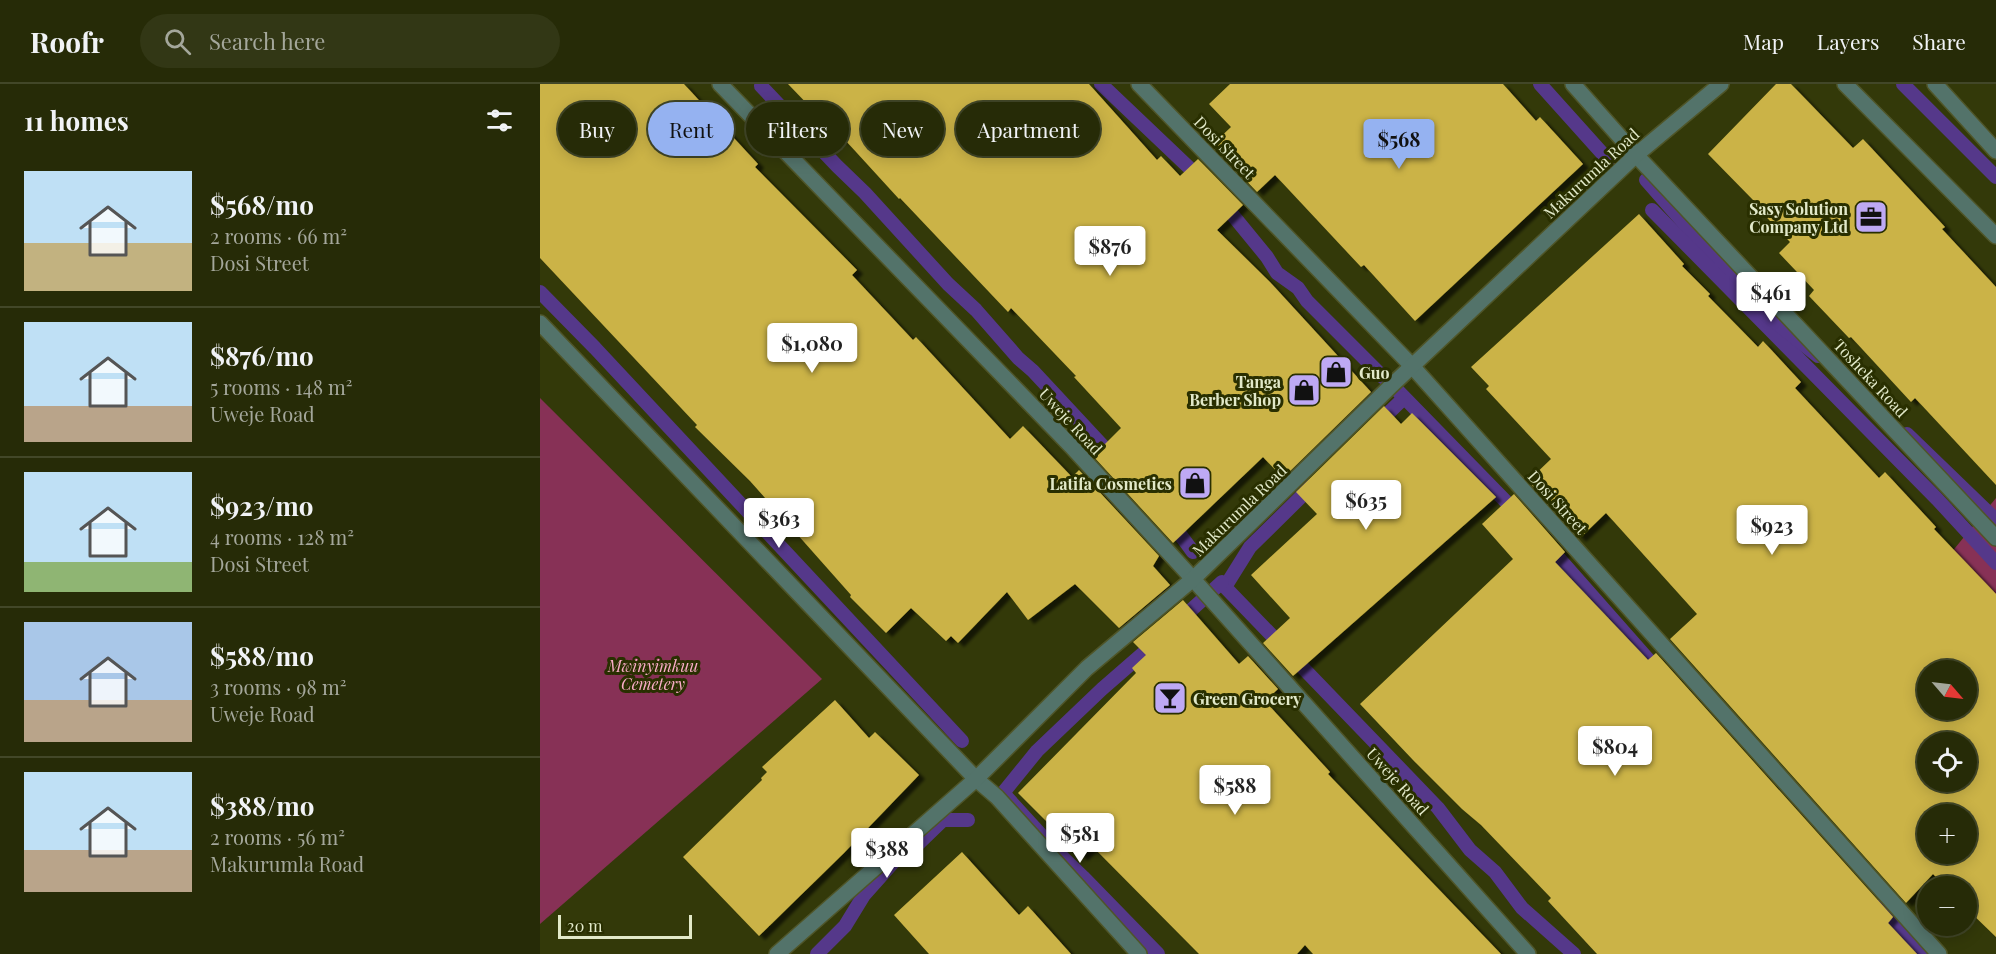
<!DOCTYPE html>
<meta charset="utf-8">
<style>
body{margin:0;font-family:"Playfair Display",serif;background:#323715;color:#f1f3f6;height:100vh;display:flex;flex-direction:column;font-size:22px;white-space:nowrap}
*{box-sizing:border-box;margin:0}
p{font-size:20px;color:#a4a79b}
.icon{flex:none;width:33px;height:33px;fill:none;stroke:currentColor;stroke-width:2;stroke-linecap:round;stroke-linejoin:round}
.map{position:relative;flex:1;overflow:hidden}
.side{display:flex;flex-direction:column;background:#262b07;width:540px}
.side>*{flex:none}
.banner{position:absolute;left:18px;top:18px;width:570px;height:54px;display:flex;gap:12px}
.needle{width:39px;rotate:118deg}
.tools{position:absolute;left:1377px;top:576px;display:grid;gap:12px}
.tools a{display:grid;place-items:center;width:60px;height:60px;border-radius:50%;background:#262b07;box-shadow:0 3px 15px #0003,0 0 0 2px #424728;font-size:30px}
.scale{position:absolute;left:18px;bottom:15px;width:134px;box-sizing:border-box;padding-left:6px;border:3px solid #e2e9c9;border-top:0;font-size:16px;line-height:21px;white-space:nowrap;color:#e2e9c9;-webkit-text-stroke:4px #292f00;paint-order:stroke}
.price{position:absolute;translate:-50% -51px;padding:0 14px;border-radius:6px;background:#fff;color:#222;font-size:20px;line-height:39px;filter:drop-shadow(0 2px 3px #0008)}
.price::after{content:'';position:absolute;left:50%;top:36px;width:18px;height:14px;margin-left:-9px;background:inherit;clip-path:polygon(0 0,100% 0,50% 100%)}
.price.active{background:#95b2f1;color:#111}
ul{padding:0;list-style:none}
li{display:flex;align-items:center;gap:18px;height:150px;padding:0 24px}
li+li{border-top:2px solid #424728}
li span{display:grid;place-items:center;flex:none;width:168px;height:120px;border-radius:0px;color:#555}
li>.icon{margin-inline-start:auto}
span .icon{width:72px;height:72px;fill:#fffc;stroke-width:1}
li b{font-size:26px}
h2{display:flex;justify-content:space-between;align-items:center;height:72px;padding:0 24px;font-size:26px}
.pill{padding:0 21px;border-radius:27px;background:#262b07;box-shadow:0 3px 15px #0003,0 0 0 2px #424728;font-size:21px;line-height:54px}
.pill.active{background:#95b2f1;color:#111}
header{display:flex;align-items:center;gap:36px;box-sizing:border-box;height:84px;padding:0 30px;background:#262b07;border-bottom:2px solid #424728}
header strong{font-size:28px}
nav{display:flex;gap:33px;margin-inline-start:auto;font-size:21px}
.search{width:420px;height:54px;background:#323715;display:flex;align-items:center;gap:15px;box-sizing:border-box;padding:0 21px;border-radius:33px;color:#a4a79b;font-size:22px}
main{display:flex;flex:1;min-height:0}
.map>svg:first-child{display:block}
</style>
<header>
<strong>Roofr</strong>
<div class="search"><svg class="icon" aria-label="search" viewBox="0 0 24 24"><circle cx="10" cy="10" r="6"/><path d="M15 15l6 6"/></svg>Search here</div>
<nav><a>Map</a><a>Layers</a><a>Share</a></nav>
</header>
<main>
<section class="side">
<h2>11 homes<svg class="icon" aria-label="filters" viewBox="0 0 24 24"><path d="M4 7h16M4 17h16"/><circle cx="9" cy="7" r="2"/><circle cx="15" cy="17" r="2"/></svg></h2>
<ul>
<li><span style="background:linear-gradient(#bfe0f5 60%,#c2b280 0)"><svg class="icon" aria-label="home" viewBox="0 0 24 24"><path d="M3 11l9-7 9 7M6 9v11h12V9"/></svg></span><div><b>$568/mo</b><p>2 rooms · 66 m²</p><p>Dosi Street</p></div></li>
<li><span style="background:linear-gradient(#bfe0f5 70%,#b9a48a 0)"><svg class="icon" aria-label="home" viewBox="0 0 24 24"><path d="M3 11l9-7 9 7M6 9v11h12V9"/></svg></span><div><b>$876/mo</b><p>5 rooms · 148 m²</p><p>Uweje Road</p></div></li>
<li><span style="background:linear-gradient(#bfe0f5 75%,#8fb573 0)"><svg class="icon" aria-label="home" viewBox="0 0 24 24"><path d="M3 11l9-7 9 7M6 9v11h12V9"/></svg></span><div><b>$923/mo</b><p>4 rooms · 128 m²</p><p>Dosi Street</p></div></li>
<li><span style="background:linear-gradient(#a9c7e8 65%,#b9a48a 0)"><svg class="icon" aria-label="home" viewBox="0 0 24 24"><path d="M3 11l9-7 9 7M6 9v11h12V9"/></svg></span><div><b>$588/mo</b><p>3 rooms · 98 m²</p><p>Uweje Road</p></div></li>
<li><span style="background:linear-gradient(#bfe0f5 65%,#b9a48a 0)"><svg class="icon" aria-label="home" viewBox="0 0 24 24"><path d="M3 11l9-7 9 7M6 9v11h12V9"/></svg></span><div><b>$388/mo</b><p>2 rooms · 56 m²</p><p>Makurumla Road</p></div></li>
</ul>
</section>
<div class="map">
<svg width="1456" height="870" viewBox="0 0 1456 870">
<defs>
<filter id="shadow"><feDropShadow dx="6" dy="4" stdDeviation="1.5" flood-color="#0009"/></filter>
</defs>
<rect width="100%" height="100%" fill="#333909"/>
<g fill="#873156">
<path d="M0,314L282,595L0,840Z"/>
<path d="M1456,414V572L1397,486Z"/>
</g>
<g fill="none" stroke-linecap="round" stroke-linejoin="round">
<g stroke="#55388a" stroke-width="14">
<path d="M561,0L661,95"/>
<path d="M1000,0L1070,78"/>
<path d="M1363,0L1456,93"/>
<path d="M221,2L297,82L325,109L408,200L436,226L478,274L493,287L574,374"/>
<path d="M1106,96L1208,212"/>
<path d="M682,118L727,173L737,189L758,204L767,217L844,294"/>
<path d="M1112,126L1397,415L1456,479"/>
<path d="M0,208L55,264L422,657"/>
<path d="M1225,230L1278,272"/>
<path d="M856,305L978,430"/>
<path d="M837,340L864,314"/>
<path d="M1367,350L1456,436"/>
<path d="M773,401L710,463L685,503L898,724L930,766L955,788L982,824L1034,870"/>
<path d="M631,438L653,468"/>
<path d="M1008,462L1120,589"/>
<path d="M639,537L682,498"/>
<path d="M616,558L562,605L497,667L463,709L514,765L543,793L618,870"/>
<path d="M1341,822L1383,870"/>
<path d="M277,870L305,842L324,811L357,774L375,763L403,736H428"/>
</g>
</g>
<g fill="#cbb346" fill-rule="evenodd" filter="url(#shadow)">
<path d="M0,0H144L218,80L215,83L317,186L312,191L373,256L376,253L470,355L483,342L532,393L539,386L619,472L613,482L630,501L579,544L535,500L488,536L467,508L418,559L411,552L406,557L371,524L346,549L310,513L311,511L210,397L155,343L157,341L0,174Z"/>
<path d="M248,0H549L617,76L621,72L640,92L658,75L703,121L677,146L730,198L831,308L743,394L723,373L633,459L553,372L581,344L534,293L536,292L471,224L468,228L360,114L359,115L306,57L304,58Z"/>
<path d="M690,0H963L996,37L1000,33L1043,80L875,237L824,181L821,183L735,91L717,108L672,61L691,43L669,20Z"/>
<path d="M1236,0H1251L1313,64L1323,55L1405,143L1402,145L1456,203V401L1375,314L1371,318L1311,253L1309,254L1269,212L1274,206L1239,169L1250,158L1213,119L1215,118L1168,70Z"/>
<path d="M1099,130L1144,180L1142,182L1170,210L1168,212L1218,263L1223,257L1261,298L1255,304L1339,394L1345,388L1396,443L1394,445L1456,510V853L1426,824V802H1405L1393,790L1366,819L1130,555L1157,530L1066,429L1040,454L988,397L1011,375L946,305L949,302L931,283ZM1388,586H1426V626H1388ZM1388,658H1426V698H1388ZM1388,730H1426V770H1388Z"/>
<path d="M844,322L861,340L872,329L956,413L753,592L723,559L750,534L711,491L777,430L756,408Z"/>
<path d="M974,410L1025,468L1015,478L1108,576L1116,569L1353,833L1348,839L1377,870H1057L1008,817L1011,814L941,741L922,725L873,676L820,620L973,475L942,440Z"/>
<path d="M643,516L699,580L708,572L738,605L725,617L790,688L788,690L961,870H773L765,861L757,870H659L552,762L542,773L478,709L596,589L592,584L606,571L593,558Z"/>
<path d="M295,616L329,654L335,648L379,691L304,769L219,852L143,773L222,696L221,694L227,688L222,683Z"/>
<path d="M422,768L479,831L488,822L531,870H389L354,831Z"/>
</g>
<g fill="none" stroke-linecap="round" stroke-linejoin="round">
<g stroke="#4f5528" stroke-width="18">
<g id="minor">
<path d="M180,0L531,362L653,495L988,870"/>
<path d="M599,0L872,282L1399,870"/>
<path d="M1033,0L1096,71L1456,454"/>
<path d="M1305,0L1456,152"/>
<path d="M1395,0L1456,67"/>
<path d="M0,239L436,695L457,713L599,870"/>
<path d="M237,870L436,695L547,584L653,495L852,301L1096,71L1181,0"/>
</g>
</g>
<use href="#minor" stroke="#53736a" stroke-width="15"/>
</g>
<defs>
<g id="office-square" transform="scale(1.725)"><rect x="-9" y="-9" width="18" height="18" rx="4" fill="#bea9f4" stroke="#292f00"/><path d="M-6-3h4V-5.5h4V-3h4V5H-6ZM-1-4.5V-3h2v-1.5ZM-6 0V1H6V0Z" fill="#111"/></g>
<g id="shop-square" transform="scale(1.725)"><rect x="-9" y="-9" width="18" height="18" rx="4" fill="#bea9f4" stroke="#292f00"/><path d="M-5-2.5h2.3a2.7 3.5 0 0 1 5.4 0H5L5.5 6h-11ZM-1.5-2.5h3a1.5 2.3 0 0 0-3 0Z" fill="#111"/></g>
<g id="bar-square" transform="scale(1.725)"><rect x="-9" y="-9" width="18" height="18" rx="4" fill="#bea9f4" stroke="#292f00"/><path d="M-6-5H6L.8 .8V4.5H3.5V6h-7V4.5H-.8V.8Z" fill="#111"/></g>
</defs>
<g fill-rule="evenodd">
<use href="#office-square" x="1331" y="133"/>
<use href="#shop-square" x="796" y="288"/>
<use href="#shop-square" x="764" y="306"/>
<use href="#shop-square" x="655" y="399"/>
<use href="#bar-square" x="630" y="614"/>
</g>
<g text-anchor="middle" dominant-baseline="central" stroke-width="6" stroke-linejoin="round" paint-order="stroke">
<g font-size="16" fill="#e2e9c9" stroke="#292f00">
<text transform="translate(685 63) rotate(46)">Dosi Street</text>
<text transform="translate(1051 89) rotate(-43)">Makurumla Road</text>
<text transform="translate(1331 294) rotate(47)">Tosheka Road</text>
<text transform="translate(531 337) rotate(47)">Uweje Road</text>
<text transform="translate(1018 418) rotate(48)">Dosi Street</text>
<text transform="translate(699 426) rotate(-44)">Makurumla Road</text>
<text transform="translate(858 697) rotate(48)">Uweje Road</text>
</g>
<g font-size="16" font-weight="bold" fill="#e2e9c9" stroke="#292f00" text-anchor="end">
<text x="1308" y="124">Sasy Solution<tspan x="1308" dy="18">Company Ltd</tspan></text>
<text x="819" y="288" text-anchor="start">Guo</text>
<text x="741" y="297">Tanga<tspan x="741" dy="18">Berber Shop</tspan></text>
<text x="632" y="399">Latifa Cosmetics</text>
<text x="653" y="614" text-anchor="start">Green Grocery</text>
</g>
<g font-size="16" font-style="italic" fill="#fbadc8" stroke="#292f00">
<text x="113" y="581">Mwinyimkuu<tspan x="113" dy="18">Cemetery</tspan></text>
</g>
</g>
</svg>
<div class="tools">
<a><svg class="needle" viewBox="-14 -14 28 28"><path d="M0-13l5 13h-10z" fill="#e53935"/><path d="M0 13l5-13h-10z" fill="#a4a79b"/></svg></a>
<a><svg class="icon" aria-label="locate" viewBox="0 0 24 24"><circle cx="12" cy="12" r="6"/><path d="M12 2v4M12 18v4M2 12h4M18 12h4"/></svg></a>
<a>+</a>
<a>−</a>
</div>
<div class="scale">20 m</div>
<b class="price active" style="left:859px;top:86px">$568</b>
<b class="price" style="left:570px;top:193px">$876</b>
<b class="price" style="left:1231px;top:239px">$461</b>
<b class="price" style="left:272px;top:290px">$1,080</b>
<b class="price" style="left:826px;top:447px">$635</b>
<b class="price" style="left:239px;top:465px">$363</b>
<b class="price" style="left:1232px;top:472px">$923</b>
<b class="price" style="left:1075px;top:693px">$804</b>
<b class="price" style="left:695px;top:732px">$588</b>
<b class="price" style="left:540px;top:780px">$581</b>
<b class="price" style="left:347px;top:795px">$388</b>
<div class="banner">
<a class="pill">Buy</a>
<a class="pill active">Rent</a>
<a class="pill">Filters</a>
<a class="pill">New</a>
<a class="pill">Apartment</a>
</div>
</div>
</main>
